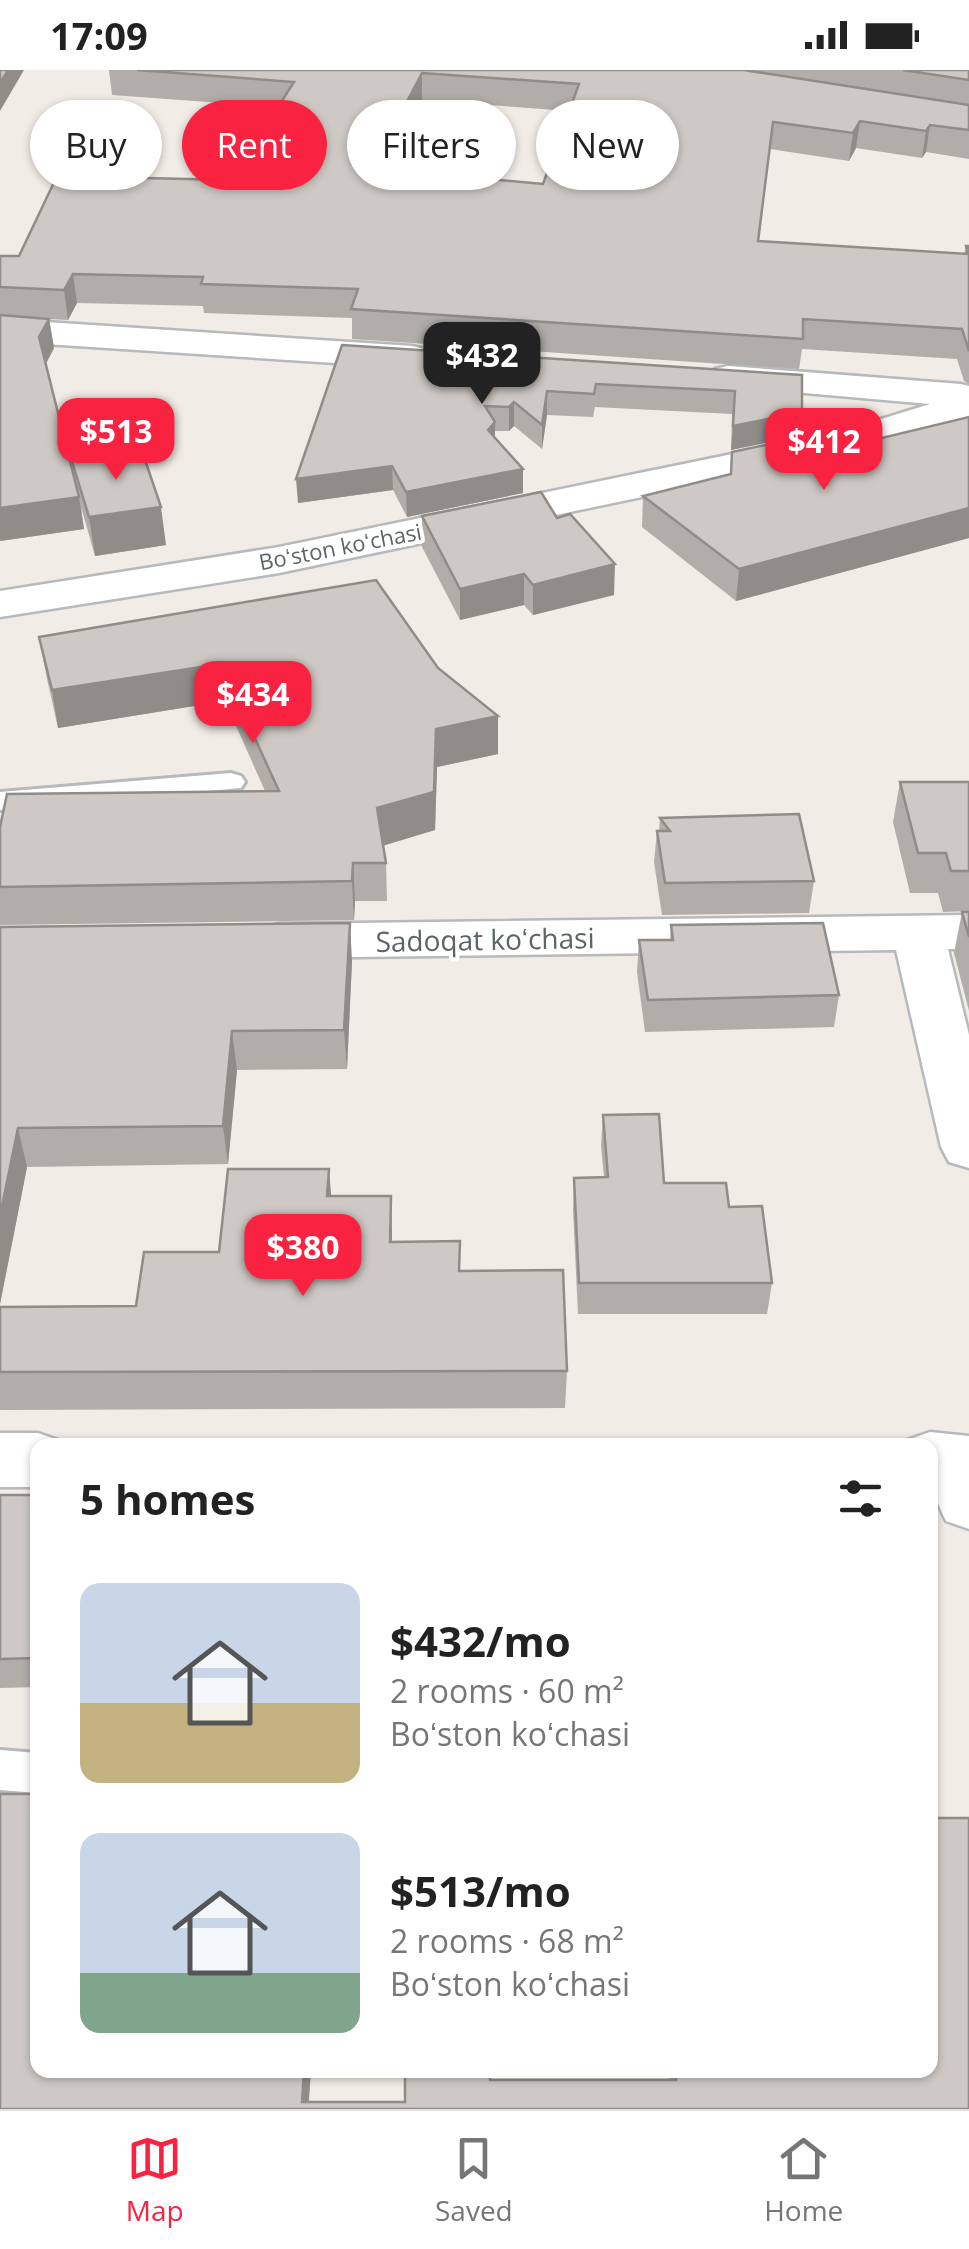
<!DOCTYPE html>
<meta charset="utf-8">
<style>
body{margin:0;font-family:"Open Sans",sans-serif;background:#f2f2f2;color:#222;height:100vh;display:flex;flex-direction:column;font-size:38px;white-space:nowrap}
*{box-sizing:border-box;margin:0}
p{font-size:32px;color:#767676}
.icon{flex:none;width:55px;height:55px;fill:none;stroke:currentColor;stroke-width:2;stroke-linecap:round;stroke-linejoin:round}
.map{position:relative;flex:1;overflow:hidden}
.drawer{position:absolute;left:30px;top:1368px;width:908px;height:640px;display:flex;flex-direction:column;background:#fff;border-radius:20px;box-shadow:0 2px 8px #0004}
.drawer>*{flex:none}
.guide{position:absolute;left:30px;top:30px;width:910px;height:90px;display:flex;gap:20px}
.price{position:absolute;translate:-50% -85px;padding:0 22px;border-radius:20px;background:#fa2241;color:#fff;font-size:32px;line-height:65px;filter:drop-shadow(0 2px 5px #0008)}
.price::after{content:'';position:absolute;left:50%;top:60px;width:30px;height:22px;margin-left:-15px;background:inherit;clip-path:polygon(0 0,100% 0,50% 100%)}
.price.current{background:#222;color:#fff}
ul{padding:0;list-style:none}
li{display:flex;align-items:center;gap:30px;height:250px;padding:0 50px}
li span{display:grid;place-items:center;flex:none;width:280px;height:200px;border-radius:20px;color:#555}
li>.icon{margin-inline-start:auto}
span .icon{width:120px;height:120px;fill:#fffc;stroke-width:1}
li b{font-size:42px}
h2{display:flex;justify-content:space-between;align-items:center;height:120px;padding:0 50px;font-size:42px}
.chip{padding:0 35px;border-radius:45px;background:#fff;box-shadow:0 2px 8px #0004;font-size:35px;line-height:90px}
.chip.current{background:#fa2241;color:#fff}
.status{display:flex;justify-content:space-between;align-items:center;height:70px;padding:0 50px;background:#fff;direction:ltr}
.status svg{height:28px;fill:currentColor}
.dock{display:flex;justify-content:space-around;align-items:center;height:140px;border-top:2px solid #e0e0e0;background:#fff;font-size:28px;color:#767676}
.dock a{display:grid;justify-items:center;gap:5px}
.dock .current{color:#fa2241}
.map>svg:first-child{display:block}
</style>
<div class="status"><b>17:09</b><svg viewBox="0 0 49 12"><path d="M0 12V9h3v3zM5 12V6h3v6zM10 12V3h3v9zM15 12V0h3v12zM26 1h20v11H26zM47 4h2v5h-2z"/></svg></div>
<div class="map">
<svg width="969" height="2039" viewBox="0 0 969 2039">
<rect width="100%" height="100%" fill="#f1ece5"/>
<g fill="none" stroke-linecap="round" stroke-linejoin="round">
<g stroke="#b6babd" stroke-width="6">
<g id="service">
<path d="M231,703L241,706L245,712L241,718L0,740V722Z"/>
<path d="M0,1680L38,1683V1723L0,1720Z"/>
</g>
</g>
<g stroke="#b6babd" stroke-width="5">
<g id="minor">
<path d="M0,249L412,276L425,279L430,287L425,295L412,298L0,271Z"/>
<path d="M728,296L961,314L969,316V346L847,384L279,503L0,547V521L279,477L839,362L930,334L715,315L709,307L715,299Z"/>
<path d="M969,845V879H948L969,965V1098L949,1092L941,1077L896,880L278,888L260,883L252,871L260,859L278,854Z"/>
<path d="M930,1362L969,1366V1459L946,1451C932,1423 930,1406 930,1375H905L907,1370Z"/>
<path d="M0,1363H38L61,1371L63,1375H38V1417H0Z"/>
</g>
</g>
<use href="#service" fill="#fff" fill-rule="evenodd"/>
<use href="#minor" fill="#fff" fill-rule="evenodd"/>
</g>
<g fill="#b1ada9" fill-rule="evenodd">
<path d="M109,0H969V89L926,82L922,88L856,78L849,91L770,79L759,171L964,184L966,176H969V314L964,311L957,289L802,279L799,299L352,269V248L204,243L203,236L77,233L68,250L49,249L54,278L46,294L75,410L71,388L166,475L95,486L81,437L84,459L0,471V186H19L231,110L278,37L112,25ZM422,30L570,41L543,114L387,99Z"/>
<path d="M342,275L802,305V342L799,366L731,380L732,344L595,337L593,347L547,345L542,379L514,356L509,361H495V368L523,399V423L407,447L393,420L298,433Z"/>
<path d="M969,347V468L736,531L642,457L643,426L730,405L732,382L803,387Z"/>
<path d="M422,446L557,448L614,525L533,545L524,535L460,550L422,477Z"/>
<path d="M376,510L498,684L437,697L435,760L383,775L386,793L387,831H355L354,850L0,855V757L265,721L225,631L58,658L46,604L39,567Z"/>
<path d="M900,712H969V841L943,842L938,823H910L893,752Z"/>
<path d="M660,748L814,811L809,843L662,845L654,792L657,761H659Z"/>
<path d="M962,842H969V941L954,883Z"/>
<path d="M671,855L839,925L834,957L645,962L637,902L639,870H670Z"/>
<path d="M0,857L352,891L347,999L237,1000L228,1094L27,1097L0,1234Z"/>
<path d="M603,1045L664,1113L729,1137L772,1213L767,1244H578L573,1140L574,1108L604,1107L601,1076Z"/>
<path d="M329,1099L331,1126L392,1172L460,1201L567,1301L565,1338L0,1340V1237L136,1236L219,1182Z"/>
<path d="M0,1425H38V1617L0,1618Z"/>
<path d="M38,2000H311L309,2032H405L490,2010H669V2000H930L969,2039H0Z"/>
</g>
<g fill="#908d89">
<path d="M8,0H24L0,41V13Z"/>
<path d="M422,3V30L373,126L372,98Z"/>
<path d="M860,51L856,78L849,91L853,63Z"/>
<path d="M930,55L926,82L922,88L926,61Z"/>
<path d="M73,204L77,233L68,250L64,220Z"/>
<path d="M49,249L54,278L44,297L39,267Z"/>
<path d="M547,321V345L542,379V355Z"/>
<path d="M514,332V356L509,361V337Z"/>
<path d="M802,342L799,366L731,380L733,356Z"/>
<path d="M495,352V376L488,360Z"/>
<path d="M392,396L393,420L298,433L296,409Z"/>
<path d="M523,399V423L407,447L406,422Z"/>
<path d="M79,427L84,459L0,471V438Z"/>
<path d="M161,437L166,475L95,486L89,447Z"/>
<path d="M969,438V468L736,531L739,499Z"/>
<path d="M615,494L614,525L533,545V515Z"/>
<path d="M524,504V535L460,550V519Z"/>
<path d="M221,594L225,631L58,658L52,620Z"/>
<path d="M498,646V684L437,697L435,760L379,777L377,738L436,659Z"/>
<path d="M353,793L355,831L354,850L352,811Z"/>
<path d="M350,853L352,891L347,999L344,960Z"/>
<path d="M232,961L237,1000L228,1094L223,1056Z"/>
<path d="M18,1058L27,1097L0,1234V1146Z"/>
<path d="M329,1099L332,1137L327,1126Z"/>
<path d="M391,1126L392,1164V1210L390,1172Z"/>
<path d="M304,2000H311L308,2039L302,2032Z"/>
</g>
<g fill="#cec9c4" stroke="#908d89" stroke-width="2.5" fill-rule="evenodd">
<path d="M0,0H8L0,13Z"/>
<path d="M137,0H744L969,35V60L930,55L926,61L860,51L853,63L773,52L758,171L968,184L966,176H969V281L962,259L803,249V269L351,239L358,219L201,214L203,207L73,204L64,220L0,217V186H19L57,106L231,110L294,12ZM422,3L579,14L543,114L372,98Z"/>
<path d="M903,0H969V10Z"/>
<path d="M0,245L49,249L39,267L79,427L0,438Z"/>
<path d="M342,275L802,305V342L733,356L735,321L596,314L594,324L547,321L542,355L514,332L509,337L485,336L495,352L488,360L523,399L406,422L392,396L296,409Z"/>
<path d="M969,347V438L739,499L643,426L731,404L732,382L803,367V387Z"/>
<path d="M141,378L161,437L89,447L71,388Z"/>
<path d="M541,422L557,448L570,444L615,494L533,515L524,504L460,519L422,446Z"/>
<path d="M376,510L438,598L498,646L436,659L434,722L377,738L386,793H353L352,811L0,817V757L7,724L279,721L221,594L52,620L39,567Z"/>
<path d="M900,712H969V801H951L946,783H918Z"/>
<path d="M799,744L814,811L665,813L657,761H670L660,748Z"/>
<path d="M962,842H969V867Z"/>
<path d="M350,853L344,960L232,961L223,1056L18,1058L0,1146V857Z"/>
<path d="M823,853L839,925L648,930L639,870H673L671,855Z"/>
<path d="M659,1044L664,1113H726L729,1137L762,1136L772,1213H579L574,1108L608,1107L603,1045Z"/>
<path d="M228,1099H329L327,1126H391L390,1172L460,1171L459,1201L563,1200L567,1301L0,1302V1237L136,1236L144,1182H219Z"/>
<path d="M0,1425H38V1588L0,1589Z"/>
<path d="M0,1724H38V2000H304L302,2032H405V2000H490V2010H676V2000H930V1748H969V2039H0Z"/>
</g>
<g text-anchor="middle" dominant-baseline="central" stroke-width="8" stroke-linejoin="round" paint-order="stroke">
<g font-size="22" fill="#5d6467" stroke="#fff">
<text transform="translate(340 476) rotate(-11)">Boʻston koʻchasi</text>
</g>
<g font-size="28" fill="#5d6467" stroke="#fff">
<text transform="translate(485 869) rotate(-1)">Sadoqat koʻchasi</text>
</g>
</g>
</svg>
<b class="price current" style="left:482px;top:337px">$432</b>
<b class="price" style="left:116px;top:413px">$513</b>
<b class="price" style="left:824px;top:423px">$412</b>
<b class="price" style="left:253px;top:676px">$434</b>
<b class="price" style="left:303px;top:1229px">$380</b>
<div class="guide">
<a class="chip">Buy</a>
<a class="chip current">Rent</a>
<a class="chip">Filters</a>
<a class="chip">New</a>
</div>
<section class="drawer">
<h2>5 homes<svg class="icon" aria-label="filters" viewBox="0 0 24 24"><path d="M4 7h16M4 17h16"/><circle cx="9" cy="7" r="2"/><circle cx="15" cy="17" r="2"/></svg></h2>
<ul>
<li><span style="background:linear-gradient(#c9d6e8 60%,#c2b280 0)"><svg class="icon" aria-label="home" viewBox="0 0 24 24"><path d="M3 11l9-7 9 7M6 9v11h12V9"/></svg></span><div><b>$432/mo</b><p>2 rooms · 60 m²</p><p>Boʻston koʻchasi</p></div></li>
<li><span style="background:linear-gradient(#c9d6e8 70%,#7fa58c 0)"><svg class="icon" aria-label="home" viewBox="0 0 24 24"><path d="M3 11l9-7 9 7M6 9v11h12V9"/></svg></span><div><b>$513/mo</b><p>2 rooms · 68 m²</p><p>Boʻston koʻchasi</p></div></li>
</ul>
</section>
</div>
<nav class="dock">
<a class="current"><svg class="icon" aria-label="map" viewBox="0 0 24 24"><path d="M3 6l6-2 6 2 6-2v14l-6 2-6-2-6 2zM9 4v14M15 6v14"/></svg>Map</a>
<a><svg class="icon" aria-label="saved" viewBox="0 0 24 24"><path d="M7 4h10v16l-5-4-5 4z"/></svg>Saved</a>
<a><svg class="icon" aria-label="home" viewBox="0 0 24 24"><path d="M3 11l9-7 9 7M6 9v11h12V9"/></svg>Home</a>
</nav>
